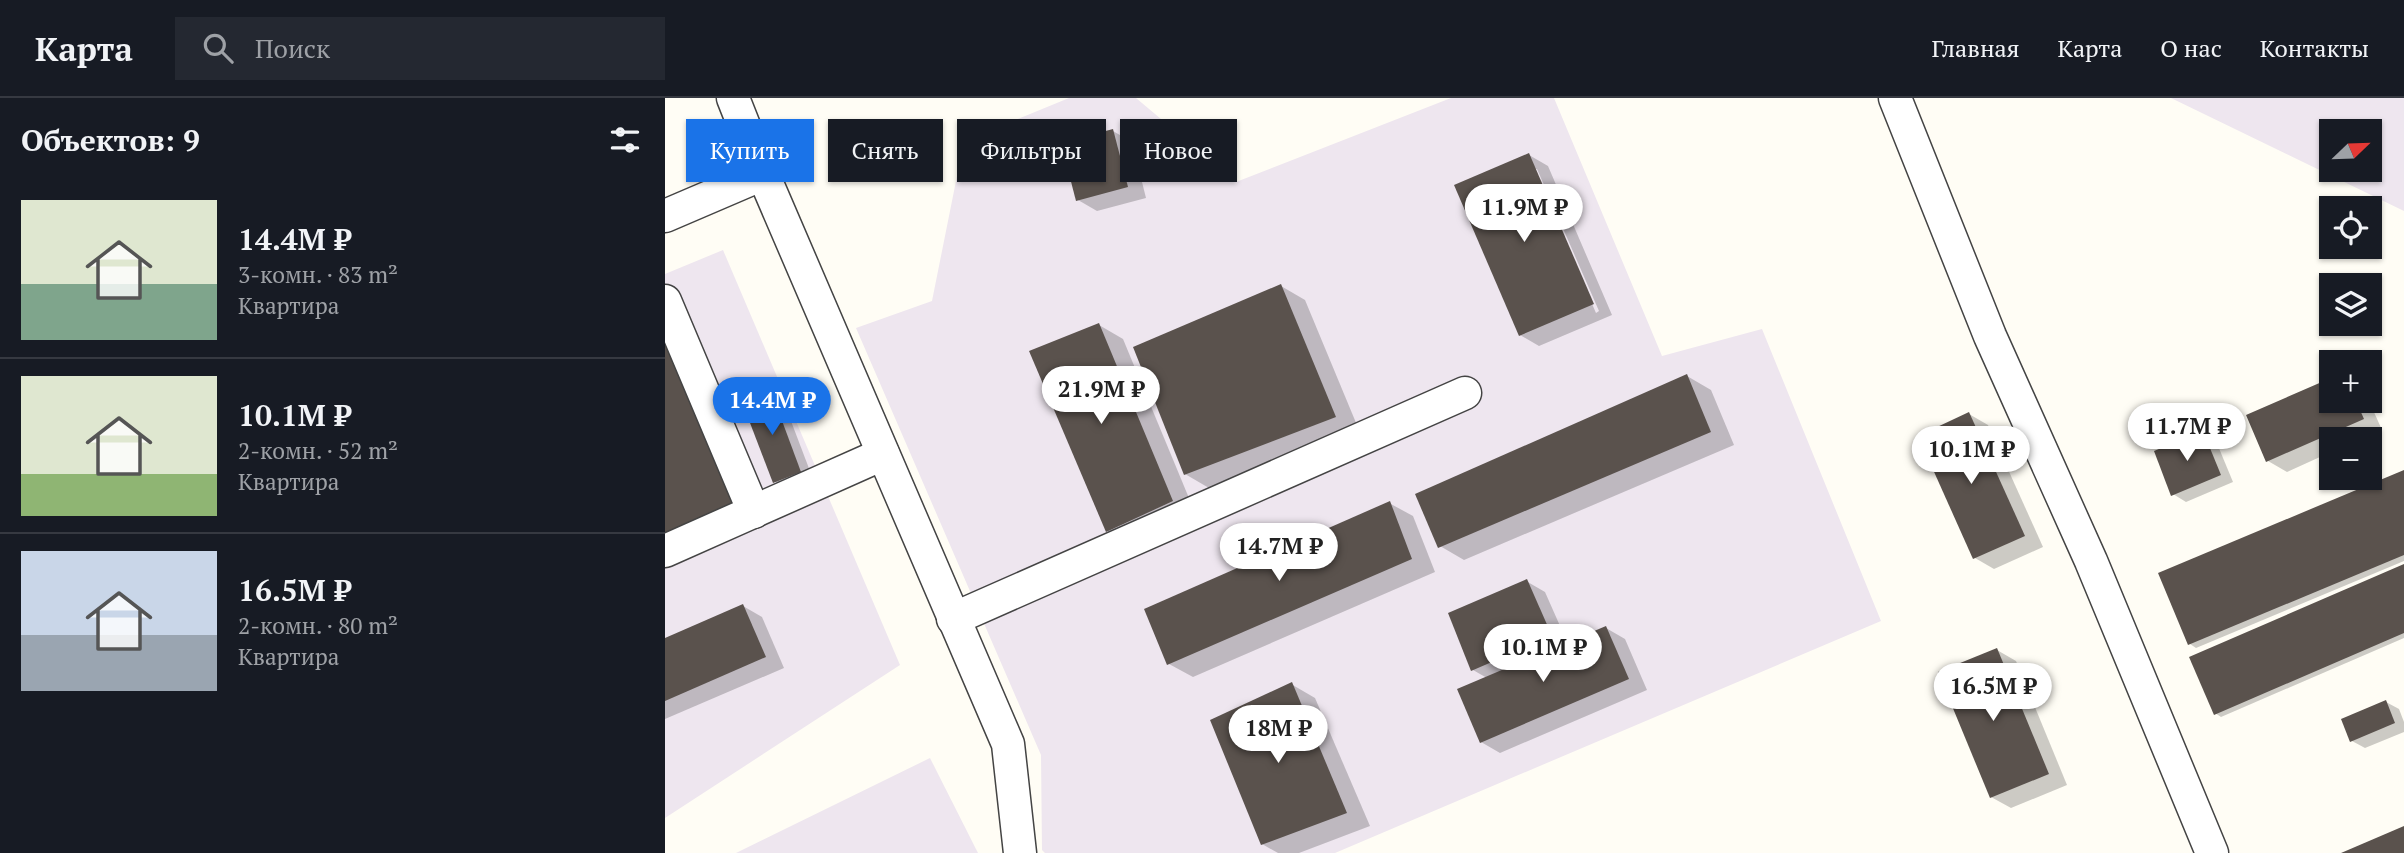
<!DOCTYPE html>
<html lang="ru">
<meta charset="utf-8">
<style>
body{margin:0;font-family:"PT Serif",serif;background:#242831;color:#f1f3f6;height:100vh;display:flex;flex-direction:column;font-size:26px;white-space:nowrap}
*{box-sizing:border-box;margin:0}
p{font-size:23px;color:#9ea1a6}
.icon{flex:none;width:38px;height:38px;fill:none;stroke:currentColor;stroke-width:2;stroke-linecap:round;stroke-linejoin:round}
.map{position:relative;flex:1;overflow:hidden}
.drawer{display:flex;flex-direction:column;background:#171b24;width:665px}
.drawer>*{flex:none}
.banner{position:absolute;left:21px;top:21px;width:665px;height:63px;display:flex;gap:14px}
.needle{width:46px;rotate:67deg}
.controls{position:absolute;left:1654px;top:21px;display:grid;gap:14px}
.controls a{display:grid;place-items:center;width:63px;height:63px;border-radius:0px;background:#171b24;box-shadow:0 2px 5px #0004;font-size:35px}
.price{position:absolute;translate:-50% -60px;padding:0 16px;border-radius:24px;background:#fff;color:#222;font-size:23px;line-height:46px;filter:drop-shadow(0 2px 4px #0008)}
.price::after{content:'';position:absolute;left:50%;top:42px;width:21px;height:16px;margin-left:-10px;background:inherit;clip-path:polygon(0 0,100% 0,50% 100%)}
.price.on{background:#1a73e8;color:#fff}
ul{padding:0;list-style:none}
li{display:flex;align-items:center;gap:21px;height:175px;padding:0 21px}
li+li{border-top:2px solid #363941}
li span{display:grid;place-items:center;flex:none;width:196px;height:140px;border-radius:0px;color:#555}
li>.icon{margin-inline-start:auto}
span .icon{width:84px;height:84px;fill:#fffc;stroke-width:1}
li b{font-size:30px}
h2{display:flex;justify-content:space-between;align-items:center;height:84px;padding:0 21px;font-size:30px}
.tag{padding:0 24px;border-radius:0px;background:#171b24;box-shadow:0 2px 5px #0004;font-size:24px;line-height:63px}
.tag.on{background:#1a73e8;color:#fff}
header{display:flex;align-items:center;gap:42px;box-sizing:border-box;height:98px;padding:0 35px;background:#171b24;border-bottom:2px solid #363941}
header strong{font-size:33px}
nav{display:flex;gap:38px;margin-inline-start:auto;font-size:24px}
.search{width:490px;height:63px;background:#242831;display:flex;align-items:center;gap:18px;box-sizing:border-box;padding:0 24px;border-radius:0px;color:#9ea1a6;font-size:26px}
main{display:flex;flex:1;min-height:0}
.map>svg:first-child{display:block}
</style>
<header>
<strong>Карта</strong>
<div class="search"><svg class="icon" aria-label="search" viewBox="0 0 24 24"><circle cx="10" cy="10" r="6"/><path d="M15 15l6 6"/></svg>Поиск</div>
<nav><a>Главная</a><a>Карта</a><a>О нас</a><a>Контакты</a></nav>
</header>
<main>
<section class="drawer">
<h2>Объектов: 9<svg class="icon" aria-label="filters" viewBox="0 0 24 24"><path d="M4 7h16M4 17h16"/><circle cx="9" cy="7" r="2"/><circle cx="15" cy="17" r="2"/></svg></h2>
<ul>
<li><span style="background:linear-gradient(#dfe7d0 60%,#7fa58c 0)"><svg class="icon" aria-label="home" viewBox="0 0 24 24"><path d="M3 11l9-7 9 7M6 9v11h12V9"/></svg></span><div><b>14.4M ₽</b><p>3-комн. · 83 m²</p><p>Квартира</p></div></li>
<li><span style="background:linear-gradient(#dfe7d0 70%,#8fb573 0)"><svg class="icon" aria-label="home" viewBox="0 0 24 24"><path d="M3 11l9-7 9 7M6 9v11h12V9"/></svg></span><div><b>10.1M ₽</b><p>2-комн. · 52 m²</p><p>Квартира</p></div></li>
<li><span style="background:linear-gradient(#c9d6e8 60%,#9aa5b1 0)"><svg class="icon" aria-label="home" viewBox="0 0 24 24"><path d="M3 11l9-7 9 7M6 9v11h12V9"/></svg></span><div><b>16.5M ₽</b><p>2-комн. · 80 m²</p><p>Квартира</p></div></li>
</ul>
</section>
<div class="map">
<svg width="1739" height="755" viewBox="0 0 1739 755">
<rect width="100%" height="100%" fill="#fffdf5"/>
<g fill="#eee6ef" fill-rule="evenodd">
<path d="M404,0H471L571,84L786,0H889L997,258L1097,231L1216,523L670,755H380L377,752L376,657L191,230L267,203L299,43Z"/>
<path d="M1506,0H1739V113ZM1666,33H1704V72H1666Z"/>
<path d="M58,152L235,567L0,720V176Z"/>
<path d="M265,660L313,755H71Z"/>
</g>
<g fill="#0003" fill-rule="evenodd">
<path d="M448,33L467,44L481,100L432,113L413,102Z"/>
<path d="M864,57L883,68L947,217L874,248L855,237ZM868,71H872L934,213L931,215Z"/>
<path d="M616,188L640,202L694,332L544,390L520,376Z"/>
<path d="M434,227L458,241L531,417L467,447L443,433Z"/>
<path d="M1022,278L1046,292L1069,347L799,462L775,448Z"/>
<path d="M1666,282V303H1704L1717,332L1696,341H1666V354L1622,374L1603,363Z"/>
<path d="M105,295L118,302L148,381L122,391L109,383Z"/>
<path d="M1304,316L1323,327L1378,449L1329,471L1310,460Z"/>
<path d="M1538,335L1551,343L1568,384L1521,404L1508,396Z"/>
<path d="M1739,374V463L1531,550L1525,546L1496,476Z"/>
<path d="M724,405L748,418L770,474L528,579L504,566Z"/>
<path d="M1739,468V540L1556,619L1550,615L1526,560Z"/>
<path d="M861,483L880,494L903,546L941,530L960,541L982,592L835,655L816,644L822,580L808,572Z"/>
<path d="M78,508L97,519L119,570L0,621V542Z"/>
<path d="M1332,552L1351,563L1402,687L1346,710L1326,699Z"/>
<path d="M626,586L650,600L705,728L634,755H613L597,746Z"/>
<path d="M1721,604L1734,611L1739,624V634L1700,650L1687,643Z"/>
</g>
<g fill="#5a524d">
<path d="M448,31L463,89L411,103L396,45Z"/>
<path d="M864,55L929,206L854,238L789,87Z"/>
<path d="M616,186L671,319L519,377L468,249Z"/>
<path d="M0,225L75,403L0,435Z"/>
<path d="M434,225L508,403L441,434L364,253Z"/>
<path d="M1022,276L1046,334L773,450L750,396Z"/>
<path d="M1666,280V303H1691L1699,321L1601,364L1581,317Z"/>
<path d="M106,293L136,374L108,385L77,304Z"/>
<path d="M1304,314L1360,438L1308,461L1253,338Z"/>
<path d="M1538,333L1556,377L1506,398L1489,353Z"/>
<path d="M1739,372V457L1523,547L1493,475Z"/>
<path d="M725,403L747,461L502,567L479,511Z"/>
<path d="M1739,466V535L1549,617L1524,559Z"/>
<path d="M862,481L887,538L806,573L783,515Z"/>
<path d="M78,506L101,559L0,603V540Z"/>
<path d="M941,528L964,581L815,645L792,591Z"/>
<path d="M1332,550L1384,676L1325,700L1273,574Z"/>
<path d="M627,584L682,715L596,747L545,622Z"/>
<path d="M1721,602L1730,625L1685,644L1676,621Z"/>
<path d="M1739,728V755H1676Z"/>
</g>
<g fill="none" stroke-linecap="round" stroke-linejoin="round">
<g stroke="#444" stroke-width="35">
<g id="minor">
<path d="M68,0L98,76L343,646L355,755"/>
<path d="M1230,0L1325,238L1426,463L1547,755"/>
<path d="M0,118L98,76"/>
<path d="M0,203L89,414"/>
<path d="M0,453L218,356"/>
<path d="M288,521L800,295"/>
</g>
</g>
<use href="#minor" stroke="#fff" stroke-width="32"/>
</g>
</svg>
<div class="controls">
<a><svg class="needle" viewBox="-14 -14 28 28"><path d="M0-13l5 13h-10z" fill="#e53935"/><path d="M0 13l5-13h-10z" fill="#9ea1a6"/></svg></a>
<a><svg class="icon" aria-label="locate" viewBox="0 0 24 24"><circle cx="12" cy="12" r="6"/><path d="M12 2v4M12 18v4M2 12h4M18 12h4"/></svg></a>
<a><svg class="icon" aria-label="layers" viewBox="0 0 24 24"><path d="M12 4l9 5-9 5-9-5zM3 14l9 5 9-5"/></svg></a>
<a>+</a>
<a>−</a>
</div>
<b class="price" style="left:859px;top:146px">11.9M ₽</b>
<b class="price" style="left:436px;top:328px">21.9M ₽</b>
<b class="price on" style="left:107px;top:339px">14.4M ₽</b>
<b class="price" style="left:1522px;top:365px">11.7M ₽</b>
<b class="price" style="left:1306px;top:388px">10.1M ₽</b>
<b class="price" style="left:614px;top:485px">14.7M ₽</b>
<b class="price" style="left:878px;top:586px">10.1M ₽</b>
<b class="price" style="left:1328px;top:625px">16.5M ₽</b>
<b class="price" style="left:613px;top:667px">18M ₽</b>
<div class="banner">
<a class="tag on">Купить</a>
<a class="tag">Снять</a>
<a class="tag">Фильтры</a>
<a class="tag">Новое</a>
</div>
</div>
</main>
